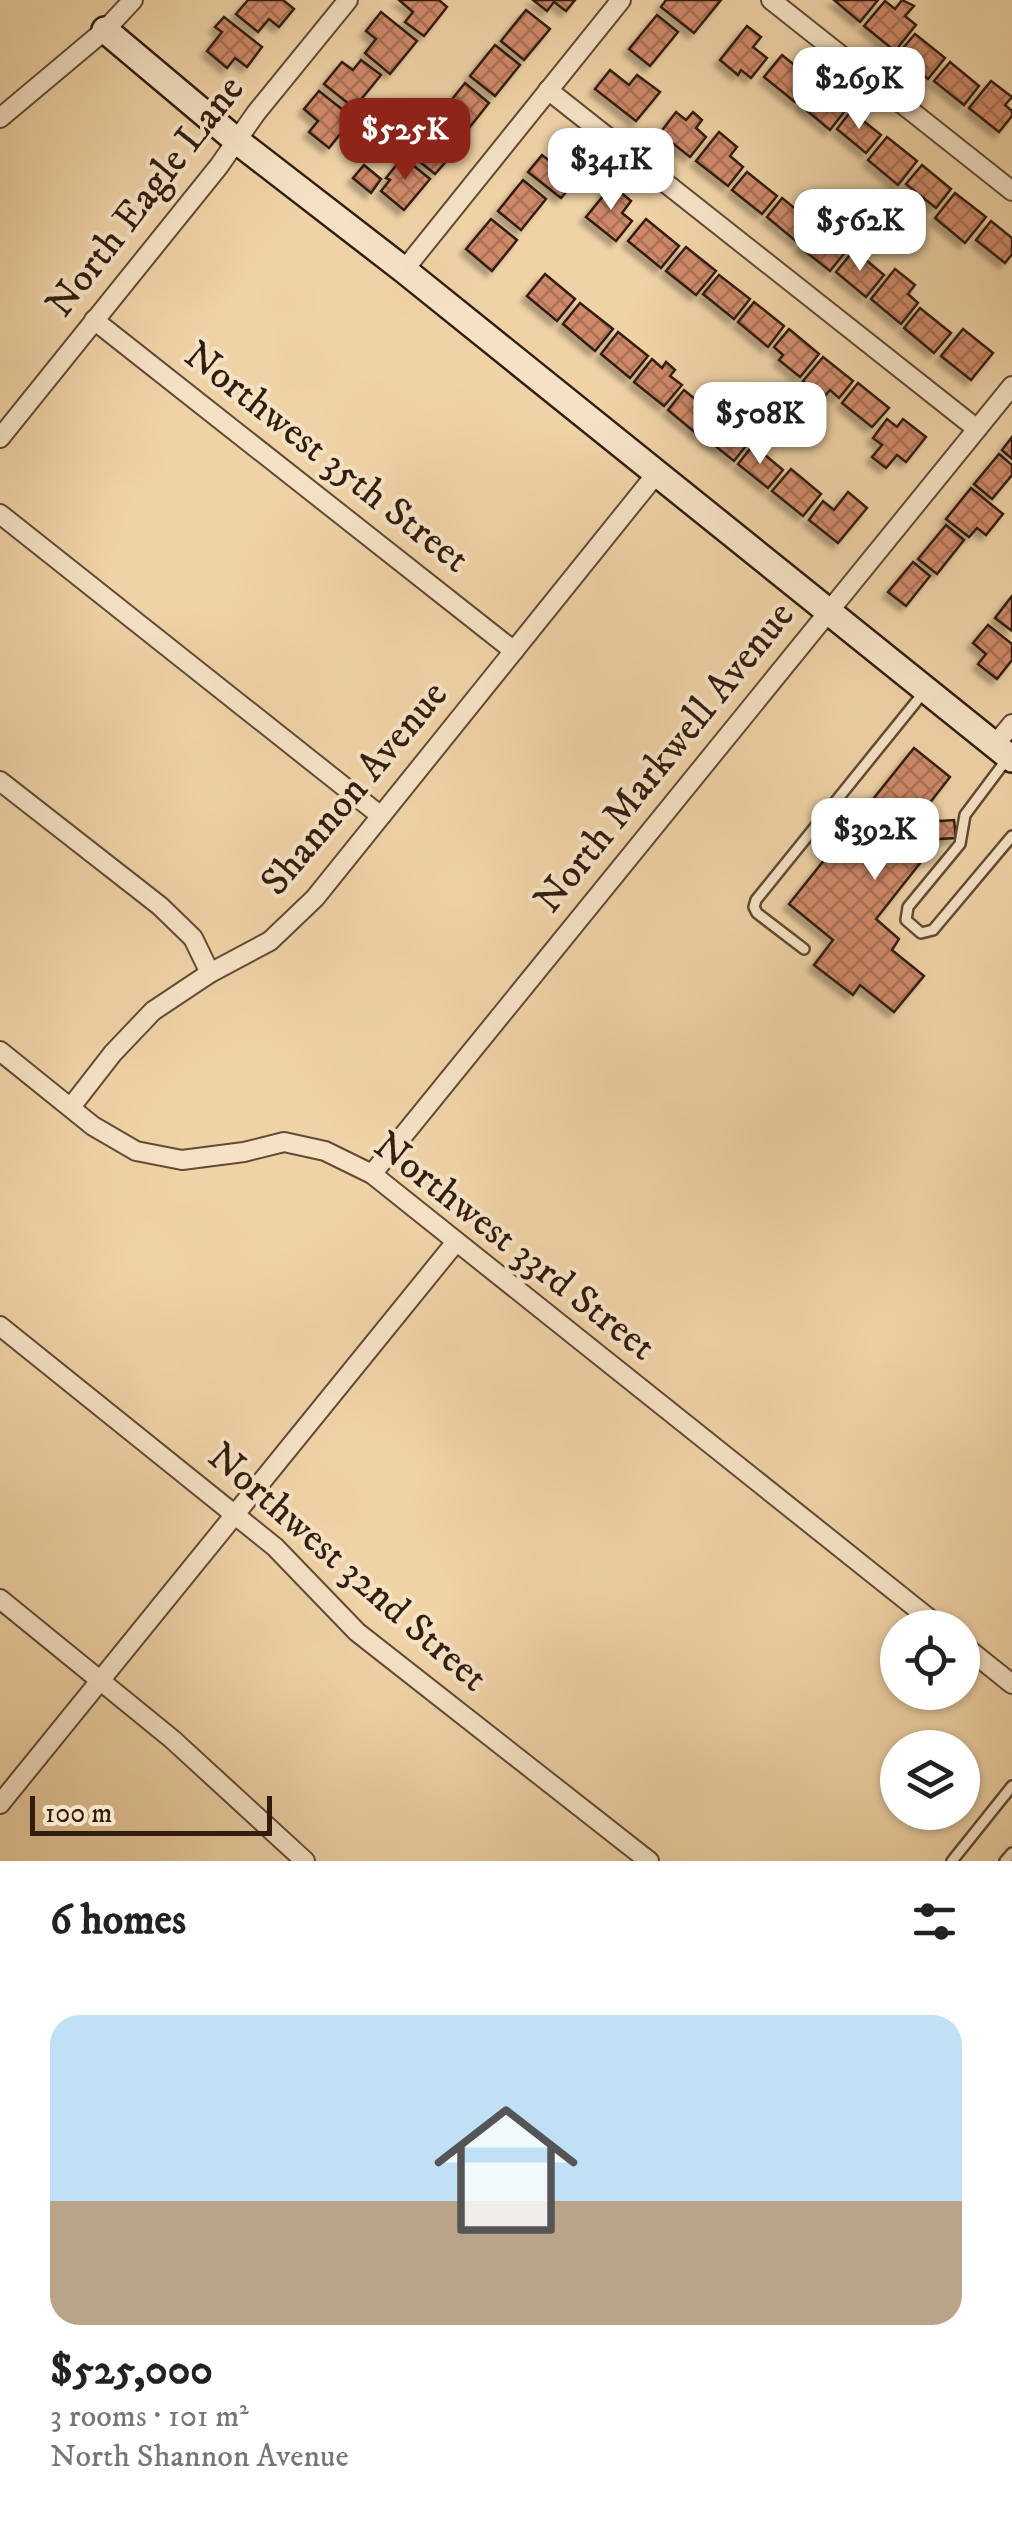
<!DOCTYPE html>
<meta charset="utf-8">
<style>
body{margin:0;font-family:"IM FELL DW Pica",serif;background:#f6f6f6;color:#222;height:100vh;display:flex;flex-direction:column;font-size:38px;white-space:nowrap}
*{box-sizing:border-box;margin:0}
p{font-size:32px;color:#767676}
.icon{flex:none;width:55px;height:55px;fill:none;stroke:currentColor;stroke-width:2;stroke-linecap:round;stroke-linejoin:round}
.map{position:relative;height:1861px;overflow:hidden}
.panel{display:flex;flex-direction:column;background:#fff;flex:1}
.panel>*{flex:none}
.fabs{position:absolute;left:880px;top:1610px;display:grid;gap:20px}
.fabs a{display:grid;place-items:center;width:100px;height:100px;border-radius:50%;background:#fff;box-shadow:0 2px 8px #0004;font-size:50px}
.scale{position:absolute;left:30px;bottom:25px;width:242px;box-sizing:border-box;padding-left:10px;border:5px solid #321e0f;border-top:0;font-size:28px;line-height:35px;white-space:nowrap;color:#321e0f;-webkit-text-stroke:8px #f5e2c5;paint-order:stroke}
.price{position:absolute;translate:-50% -85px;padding:0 22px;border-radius:20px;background:#fff;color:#222;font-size:32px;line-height:65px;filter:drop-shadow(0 2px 5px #0008)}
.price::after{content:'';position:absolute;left:50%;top:60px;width:30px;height:22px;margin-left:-15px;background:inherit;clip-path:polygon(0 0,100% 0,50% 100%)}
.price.current{background:#8f2418;color:#fff}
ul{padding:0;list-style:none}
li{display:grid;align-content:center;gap:20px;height:530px;padding:0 50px}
li span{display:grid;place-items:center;height:310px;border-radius:30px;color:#555}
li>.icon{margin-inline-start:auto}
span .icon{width:180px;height:180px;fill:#fffc;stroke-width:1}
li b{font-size:42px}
h2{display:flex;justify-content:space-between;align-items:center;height:120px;padding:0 50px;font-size:42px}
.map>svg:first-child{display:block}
</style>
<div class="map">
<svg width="1012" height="1861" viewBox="0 0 1012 1861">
<defs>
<pattern id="building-cross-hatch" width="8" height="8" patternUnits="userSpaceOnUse" patternTransform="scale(2.5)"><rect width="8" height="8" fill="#d08a6b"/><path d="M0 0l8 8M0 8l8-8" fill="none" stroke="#a97056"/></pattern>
<filter id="shadow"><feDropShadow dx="-5.5" dy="5.5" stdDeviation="2.5" flood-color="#0004"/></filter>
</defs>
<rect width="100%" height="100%" fill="#efd2a6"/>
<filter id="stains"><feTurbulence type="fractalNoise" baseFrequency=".002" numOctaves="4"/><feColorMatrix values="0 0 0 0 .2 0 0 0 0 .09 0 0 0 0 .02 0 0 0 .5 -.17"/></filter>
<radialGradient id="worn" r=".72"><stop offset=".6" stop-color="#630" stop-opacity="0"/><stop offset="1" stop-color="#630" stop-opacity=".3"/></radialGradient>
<g fill="url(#building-cross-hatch)" stroke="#321e0f" stroke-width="2.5" filter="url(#shadow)">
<path d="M248,0H283L294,9L279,27L269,19L258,32L236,14Z"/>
<path d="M399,0H439L447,7L424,36L405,22L413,12Z"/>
<path d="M533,0H575L566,11L554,2L547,11Z"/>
<path d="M666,0H721L694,33L661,7Z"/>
<path d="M834,0H878L860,22Z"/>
<path d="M902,0L914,6L905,16L916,25L895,51L864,26L885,1L895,9Z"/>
<path d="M526,10L550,29L524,60L501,41Z"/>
<path d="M381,12L417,41L390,74L365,53L376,39L366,31Z"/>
<path d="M657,15L678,32L650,66L629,49Z"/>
<path d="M224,17L262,47L247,67L235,58L227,68L207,51L222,32L215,27Z"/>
<path d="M747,26L761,37L753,47L767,58L751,78L741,70L738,75L720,60Z"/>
<path d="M915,34L945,58L928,79L898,54Z"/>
<path d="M495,45L520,65L495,96L470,76Z"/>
<path d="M782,55L813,80L795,102L764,77Z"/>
<path d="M361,60L381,75L354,108L324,84L342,62L353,70Z"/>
<path d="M950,62L979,86L964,105L934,81Z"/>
<path d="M610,70L629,85L637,75L660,92L636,121L595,89Z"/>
<path d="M991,81L1012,97L1005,105L1012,111V116L999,132L969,108Z"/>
<path d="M817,82L848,107L830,130L799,104Z"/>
<path d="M465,83L489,103L465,133L441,113Z"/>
<path d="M319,91L353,118L329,148L309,132L318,121L304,109Z"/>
<path d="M851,111L881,135L866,153L837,129Z"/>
<path d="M418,112L442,132L432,143L450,157L435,174L394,141Z"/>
<path d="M676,112L686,120L693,112L702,120L696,128L706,137L690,157L660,133Z"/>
<path d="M719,132L737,147L730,156L743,167L728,186L696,161Z"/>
<path d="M887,137L917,161L898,185L868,160Z"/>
<path d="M567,153L586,168L561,198L528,172L542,155L556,166Z"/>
<path d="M403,157L430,179L404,210L381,191L390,180L386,178Z"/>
<path d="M364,165L381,179L371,193L353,178Z"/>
<path d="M922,165L951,189L936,208L906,184Z"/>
<path d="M747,172L777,196L762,214L732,190Z"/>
<path d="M523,180L546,199L521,230L498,211Z"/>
<path d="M612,185L631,201L622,213L632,221L616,241L586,217Z"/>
<path d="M955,193L986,217L965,243L935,218Z"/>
<path d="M782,198L813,223L797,242L767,217Z"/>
<path d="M491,219L517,240L492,271L466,249Z"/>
<path d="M646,219L679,246L661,268L628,241Z"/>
<path d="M991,221L1012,238V254L1005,263L976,240Z"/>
<path d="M817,226L847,250L830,271L800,247Z"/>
<path d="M686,247L716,271L696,295L666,271Z"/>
<path d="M854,250L884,275L866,297L836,272Z"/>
<path d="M895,269L915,285L908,294L918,303L901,324L871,299Z"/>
<path d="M545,274L575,299L557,321L527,296Z"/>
<path d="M719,275L750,299L734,319L703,294Z"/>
<path d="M754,302L784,326L768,347L738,322Z"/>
<path d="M580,303L613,329L595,351L563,324Z"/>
<path d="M920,308L951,333L934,353L904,328Z"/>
<path d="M789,329L819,354L800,377L779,360L783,355L774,347Z"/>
<path d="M963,329L993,353L971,380L941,356Z"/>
<path d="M618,332L648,356L630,378L601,354Z"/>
<path d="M823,357L853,381L839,398L830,390L823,398L803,381Z"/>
<path d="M652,359L662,368L666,362L675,370L670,376L682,385L664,406L634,382Z"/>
<path d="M858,383L889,408L872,427L842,403Z"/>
<path d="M684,390L714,415L698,435L668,410Z"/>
<path d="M731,402L751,418L739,433L749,442L734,461L703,436Z"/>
<path d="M887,419L897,427L903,419L926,437L906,462L897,455L886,468L872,457L882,445L873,438Z"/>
<path d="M1012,437V459L1002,450Z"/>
<path d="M753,445L783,470L768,488L738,464Z"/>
<path d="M999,454L1012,465V475L992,499L974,484Z"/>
<path d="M791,469L821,494L803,516L772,491Z"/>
<path d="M971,488L1003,514L986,535L977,528L969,537L946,519Z"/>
<path d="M848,492L867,508L838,543L809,520L823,501L834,510Z"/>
<path d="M946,525L964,540L937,574L918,559Z"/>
<path d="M913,562L930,576L906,606L888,592Z"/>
<path d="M1012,596V631L995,618Z"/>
<path d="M988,625L1012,644V660L997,679L978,664L986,654L973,643Z"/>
<path d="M914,748L950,777L925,809L940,821L954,820L956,838L939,839L876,919L899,939L892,950L924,976L894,1012L860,985L853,995L814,965L833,940L789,904Z"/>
</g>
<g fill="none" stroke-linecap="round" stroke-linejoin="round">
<g stroke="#614b35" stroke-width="14">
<g id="lane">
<path d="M1007,759L965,815L960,844L908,907L906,920L921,933L933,930L1012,836"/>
<path d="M804,949L757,913L754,907L756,900L924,692"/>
<path d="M952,1861L1012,1786"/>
<path d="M1005,1861L1012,1853"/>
</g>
</g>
<g stroke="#614b35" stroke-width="22">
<g id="street">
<path d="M771,0L1012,191"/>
<path d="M548,90L977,429"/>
<path d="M0,118L105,30L133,0"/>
<path d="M404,270L621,0"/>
<path d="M94,320L514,651"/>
<path d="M0,438L219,166L256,113L348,0"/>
<path d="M0,514L381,816"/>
<path d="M994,746L1012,724"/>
<path d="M0,781L160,906L193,938L210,973"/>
<path d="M0,1051L93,1126L136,1151L182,1160L244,1152L284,1142L325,1151L372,1174L941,1628"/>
<path d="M71,1107L113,1053L153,1011L210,973L270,941L315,898L657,473"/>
<path d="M372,1174L1012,386"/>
<path d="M0,1326L275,1547L357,1632L649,1861"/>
<path d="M0,1599L172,1739L305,1861"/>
<path d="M962,1644L1012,1684"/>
<path d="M0,1804L456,1242"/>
</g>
</g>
<g stroke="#321e0f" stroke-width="30">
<path id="secondary" d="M105,30L237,141L404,270L1012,759"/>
</g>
<use href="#lane" stroke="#f5e2c5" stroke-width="9"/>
<use href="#street" stroke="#f5e2c5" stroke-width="18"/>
<use href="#secondary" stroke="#f5e2c5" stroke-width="25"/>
</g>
<g text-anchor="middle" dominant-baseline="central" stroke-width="8" stroke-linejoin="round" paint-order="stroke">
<g font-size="40" fill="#321e0f" stroke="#f5e2c5">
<text transform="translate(146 197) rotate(-52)">North Eagle Lane</text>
<text transform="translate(326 458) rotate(38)">Northwest 35th Street</text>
<text transform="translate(665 758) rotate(-51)">North Markwell Avenue</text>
<text transform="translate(355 789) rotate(-50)">Shannon Avenue</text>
<text transform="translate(514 1247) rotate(38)">Northwest 33rd Street</text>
<text transform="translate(347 1568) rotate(41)">Northwest 32nd Street</text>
</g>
</g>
<rect width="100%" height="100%" filter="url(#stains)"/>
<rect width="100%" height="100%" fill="url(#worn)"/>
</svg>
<div class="fabs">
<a><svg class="icon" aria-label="locate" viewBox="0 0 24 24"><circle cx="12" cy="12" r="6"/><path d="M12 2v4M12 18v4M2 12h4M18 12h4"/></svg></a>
<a><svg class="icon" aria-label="layers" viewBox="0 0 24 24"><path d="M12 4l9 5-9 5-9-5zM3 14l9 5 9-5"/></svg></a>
</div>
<div class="scale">100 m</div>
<b class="price" style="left:859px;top:132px">$269K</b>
<b class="price current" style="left:405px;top:183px">$525K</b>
<b class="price" style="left:611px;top:213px">$341K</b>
<b class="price" style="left:860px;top:274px">$562K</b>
<b class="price" style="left:760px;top:467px">$508K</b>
<b class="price" style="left:875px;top:883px">$392K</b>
</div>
<section class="panel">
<h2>6 homes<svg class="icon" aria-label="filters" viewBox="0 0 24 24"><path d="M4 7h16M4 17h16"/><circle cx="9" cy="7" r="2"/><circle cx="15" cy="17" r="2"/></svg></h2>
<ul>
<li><span style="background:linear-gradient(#bfe0f5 60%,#b9a48a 0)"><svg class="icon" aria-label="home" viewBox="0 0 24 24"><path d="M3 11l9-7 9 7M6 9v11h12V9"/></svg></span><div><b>$525,000</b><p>3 rooms · 101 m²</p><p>North Shannon Avenue</p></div></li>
</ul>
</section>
